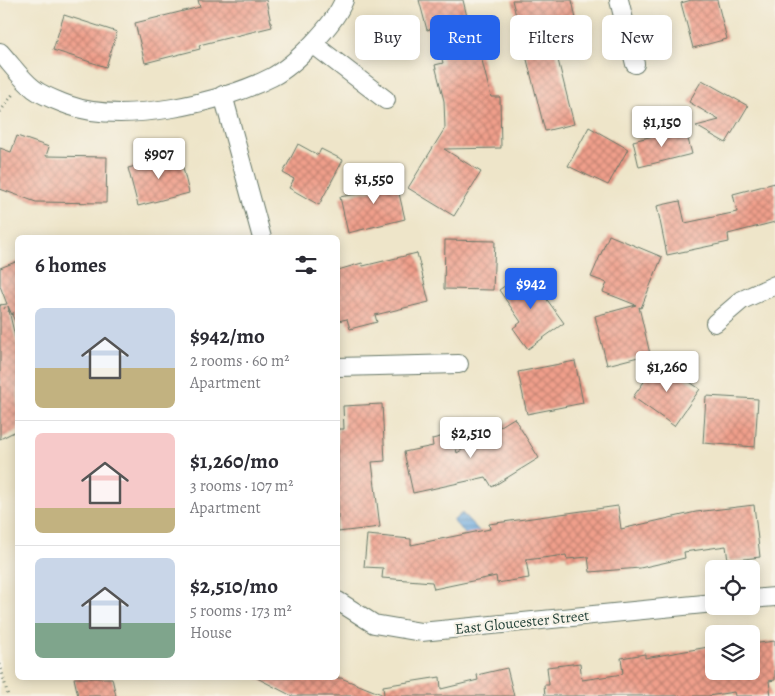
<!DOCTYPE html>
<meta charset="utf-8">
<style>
body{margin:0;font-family:Alegreya,serif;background:#f2f2f3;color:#2b2b33;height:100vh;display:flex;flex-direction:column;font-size:19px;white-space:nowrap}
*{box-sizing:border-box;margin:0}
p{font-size:16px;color:#7c7c81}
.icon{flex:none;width:28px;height:28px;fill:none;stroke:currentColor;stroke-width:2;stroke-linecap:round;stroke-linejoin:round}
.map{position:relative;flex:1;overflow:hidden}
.side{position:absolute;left:15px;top:235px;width:325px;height:445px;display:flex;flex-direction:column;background:#fff;border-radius:8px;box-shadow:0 2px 12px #0003}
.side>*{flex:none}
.hud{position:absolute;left:355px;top:15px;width:345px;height:45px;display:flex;gap:10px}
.fabs{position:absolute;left:705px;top:560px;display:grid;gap:10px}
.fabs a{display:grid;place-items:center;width:55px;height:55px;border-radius:8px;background:#fff;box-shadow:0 2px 12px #0003;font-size:25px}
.price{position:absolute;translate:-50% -42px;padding:0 11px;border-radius:5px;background:#fff;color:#222;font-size:16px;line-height:32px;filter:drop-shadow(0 1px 2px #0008)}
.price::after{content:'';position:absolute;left:50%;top:30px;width:15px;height:11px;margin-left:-8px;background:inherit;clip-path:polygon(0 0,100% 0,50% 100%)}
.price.active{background:#2563eb;color:#fff}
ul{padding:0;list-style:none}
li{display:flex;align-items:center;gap:15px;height:125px;padding:0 20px}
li+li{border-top:1px solid #e1e1e2}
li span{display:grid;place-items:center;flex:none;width:140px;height:100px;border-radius:8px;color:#555}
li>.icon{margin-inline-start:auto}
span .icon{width:60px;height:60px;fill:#fffc;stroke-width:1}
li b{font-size:21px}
h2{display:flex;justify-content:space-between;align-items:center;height:60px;padding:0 20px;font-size:21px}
.pill{padding:0 18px;border-radius:8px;background:#fff;box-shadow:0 2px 12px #0003;font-size:18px;line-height:45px}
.pill.active{background:#2563eb;color:#fff}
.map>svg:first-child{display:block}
</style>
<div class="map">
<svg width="775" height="696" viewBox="0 0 775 696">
<defs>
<pattern id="water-rules" width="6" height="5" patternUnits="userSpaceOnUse" patternTransform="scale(1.25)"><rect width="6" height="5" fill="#6eaadf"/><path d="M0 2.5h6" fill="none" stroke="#5a8cb6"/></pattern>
<pattern id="building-cross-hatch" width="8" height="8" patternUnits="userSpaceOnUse" patternTransform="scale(1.25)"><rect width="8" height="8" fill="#f09f8b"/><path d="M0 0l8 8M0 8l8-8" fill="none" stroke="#c28372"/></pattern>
</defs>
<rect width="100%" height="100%" fill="#f7f3e8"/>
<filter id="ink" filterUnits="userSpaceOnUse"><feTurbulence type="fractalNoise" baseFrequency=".02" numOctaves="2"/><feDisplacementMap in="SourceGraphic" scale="10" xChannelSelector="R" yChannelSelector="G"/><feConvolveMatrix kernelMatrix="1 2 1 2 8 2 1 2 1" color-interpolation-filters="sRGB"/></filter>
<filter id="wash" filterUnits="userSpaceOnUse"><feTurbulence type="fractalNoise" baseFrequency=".0096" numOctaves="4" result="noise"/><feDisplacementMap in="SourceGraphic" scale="20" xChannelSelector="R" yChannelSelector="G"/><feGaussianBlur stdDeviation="1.12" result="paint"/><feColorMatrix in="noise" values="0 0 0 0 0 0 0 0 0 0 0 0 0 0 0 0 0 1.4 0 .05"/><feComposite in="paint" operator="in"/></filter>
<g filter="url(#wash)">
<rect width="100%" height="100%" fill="#eee5c9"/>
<path fill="url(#water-rules)" stroke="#46748a" d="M462,513L482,534L473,542L453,521Z"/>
<g id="blocks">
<g fill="url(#building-cross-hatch)">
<path d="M198,0H266L272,27L199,45L200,49L145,63L135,23L200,7Z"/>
<path d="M419,0H463L470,29L474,28L491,97H500L501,148L444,149L481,172L454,216L408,188L445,128L444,101L435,65L443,63L434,28L427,30Z"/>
<path d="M512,0H572L576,19L560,23L565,41L554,44L574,124L545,131Z"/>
<path d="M691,0H717L727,39L693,48L681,3Z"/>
<path d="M64,15L117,32L106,67L53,50Z"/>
<path d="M702,80L748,106L726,143L696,126L719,120L689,102Z"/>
<path d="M589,127L628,149L608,185L568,166Z"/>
<path d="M685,128L692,154L639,167L633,141Z"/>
<path d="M17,136L49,147L46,156L107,157L106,203L36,202L0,189V148L11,152Z"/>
<path d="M298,144L318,155L321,149L343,160L319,205L289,188L294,179L283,173Z"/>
<path d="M180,155L189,193L138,206L128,168Z"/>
<path d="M394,172L405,219L348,233L340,197L374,190L372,177Z"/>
<path d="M775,183V222L728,234L729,242L667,255L657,206L680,201L685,223L737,212L733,194Z"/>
<path d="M609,235L662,257L641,308L639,307L650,354L607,365L595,316L636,305L603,292L607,283L591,277Z"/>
<path d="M445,240L495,241L493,290L444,289Z"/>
<path d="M417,253L429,302L375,315L377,322L350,329L347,319L338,321V270L362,263L363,266Z"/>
<path d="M18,261V328L8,306L18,350V430L0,439V305L7,304L0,286V268Z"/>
<path d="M526,271L564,323L528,349L513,328L521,322L499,290Z"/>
<path d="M575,361L583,403L527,414L518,372Z"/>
<path d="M659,361L700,389L674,426L633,397Z"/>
<path d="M706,396L758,399L755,447L703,443Z"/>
<path d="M382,404L385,461L372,462L380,527L338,532V429H344L343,406Z"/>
<path d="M514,418L539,458L492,487L486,477L413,493L404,452L433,446L432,439L453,434L457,453Z"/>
<path d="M754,505L760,557L728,561L726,546L684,552L685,558L640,568L590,572L588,557L567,559L566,555L526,560L529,578L497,583L496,576L434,589L432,582L382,578L383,568L364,567L367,535L411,539V545L490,529L489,524L618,506L621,529L696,512Z"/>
<path d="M775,641V680L769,681L771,696H735L734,692L708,696H545L544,685H549L547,667L580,663L582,680L623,674L621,658L645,654V658L714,646V671H751V644Z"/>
<path d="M507,668L514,696H292L257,678H341L384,695L383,686L440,677L441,689L478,680L477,675Z"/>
<path d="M74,678H112L116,696H78Z"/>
</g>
</g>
</g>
<g filter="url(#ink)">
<use href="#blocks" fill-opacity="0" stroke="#677868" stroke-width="1"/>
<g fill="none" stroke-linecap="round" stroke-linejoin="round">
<g stroke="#677868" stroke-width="20">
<g id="minor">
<path d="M619,0L635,64"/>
<path d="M313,44L386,100"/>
<path d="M0,52C11,64 21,79 34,89C43,96 58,101 68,105C122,125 222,103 272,77C295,65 335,24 344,0"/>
<path d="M223,95L262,238"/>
<path d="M715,323L742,300L775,285"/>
<path d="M338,367L459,364"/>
<path d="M751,599L775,597"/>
<path d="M338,601L374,624L421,632L714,603"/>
</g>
</g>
<g stroke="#677868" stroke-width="3" stroke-dasharray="1 4" stroke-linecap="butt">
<path d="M0,112L13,94"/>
<path d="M0,305L18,317"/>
<path d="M0,664L8,696"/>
</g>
<use href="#minor" stroke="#fff" stroke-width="18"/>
</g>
</g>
<g text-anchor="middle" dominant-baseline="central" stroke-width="4.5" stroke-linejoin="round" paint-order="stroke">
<g font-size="15" fill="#1f3d34" stroke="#f7f3e8">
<text transform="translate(522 622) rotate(-6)">East Gloucester Street</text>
</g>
</g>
</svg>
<div class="fabs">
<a><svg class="icon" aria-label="locate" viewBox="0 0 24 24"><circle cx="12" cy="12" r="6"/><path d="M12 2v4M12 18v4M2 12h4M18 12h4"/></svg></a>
<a><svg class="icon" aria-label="layers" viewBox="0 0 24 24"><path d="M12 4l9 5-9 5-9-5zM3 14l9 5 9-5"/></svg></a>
</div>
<b class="price" style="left:662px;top:148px">$1,150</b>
<b class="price" style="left:159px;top:180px">$907</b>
<b class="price" style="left:374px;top:205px">$1,550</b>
<b class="price active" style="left:531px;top:310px">$942</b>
<b class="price" style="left:667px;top:393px">$1,260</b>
<b class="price" style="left:471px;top:459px">$2,510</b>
<div class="hud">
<a class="pill">Buy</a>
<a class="pill active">Rent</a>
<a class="pill">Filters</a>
<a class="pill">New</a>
</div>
<section class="side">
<h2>6 homes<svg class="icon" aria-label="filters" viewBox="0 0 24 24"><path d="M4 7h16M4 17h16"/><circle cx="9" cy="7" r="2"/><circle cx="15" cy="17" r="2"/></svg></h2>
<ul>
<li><span style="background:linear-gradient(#c9d6e8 60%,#c2b280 0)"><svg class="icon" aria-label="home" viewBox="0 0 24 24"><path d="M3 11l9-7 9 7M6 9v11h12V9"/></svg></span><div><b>$942/mo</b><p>2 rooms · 60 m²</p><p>Apartment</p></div></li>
<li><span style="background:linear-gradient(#f6c9c9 75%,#c2b280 0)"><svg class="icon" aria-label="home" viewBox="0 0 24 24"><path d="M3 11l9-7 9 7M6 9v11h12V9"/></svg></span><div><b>$1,260/mo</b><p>3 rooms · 107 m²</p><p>Apartment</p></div></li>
<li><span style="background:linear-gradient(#c9d6e8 65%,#7fa58c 0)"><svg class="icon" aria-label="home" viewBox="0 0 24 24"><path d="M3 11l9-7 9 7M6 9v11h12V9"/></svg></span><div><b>$2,510/mo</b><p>5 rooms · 173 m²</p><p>House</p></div></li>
</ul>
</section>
</div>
